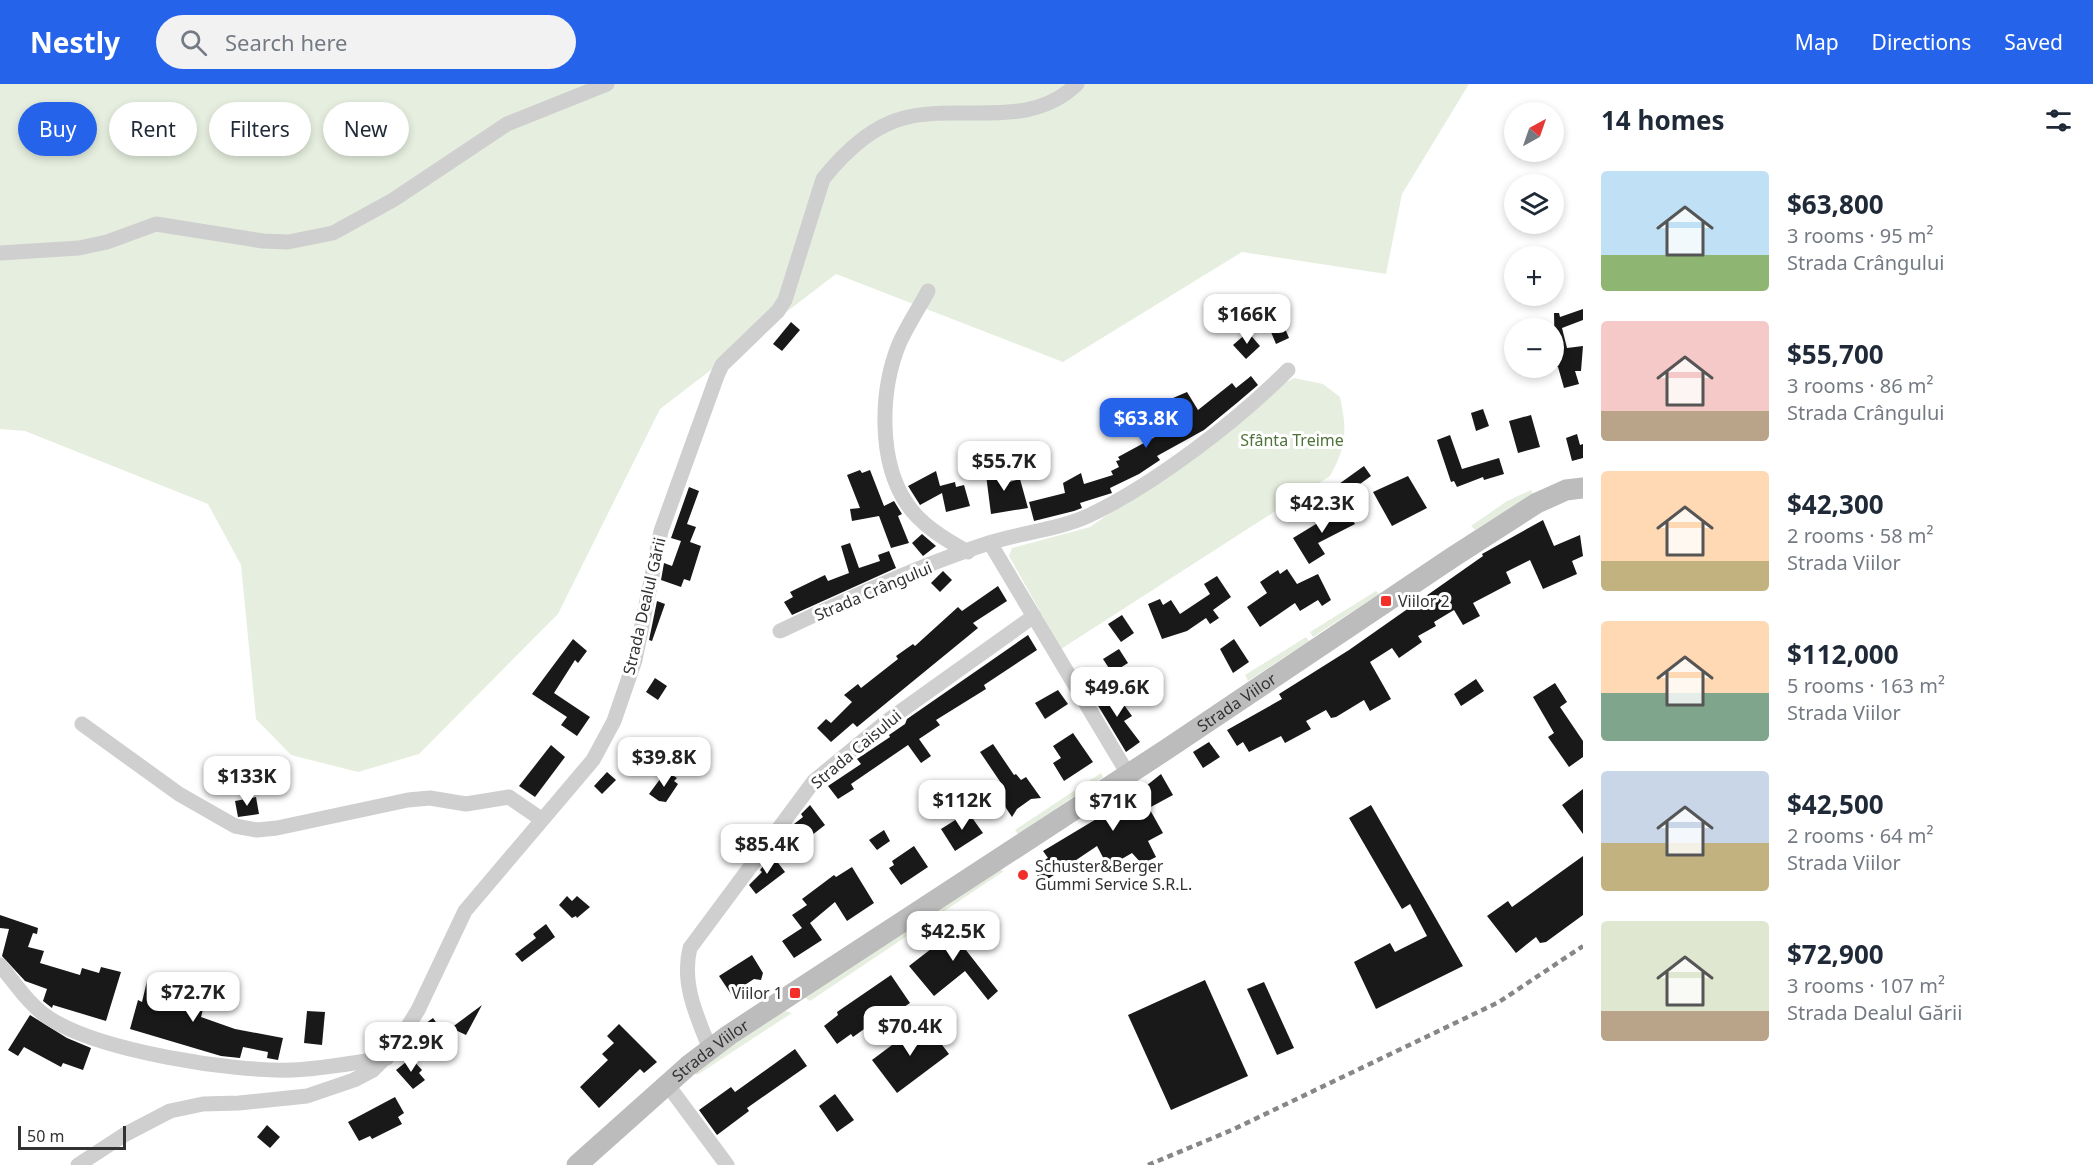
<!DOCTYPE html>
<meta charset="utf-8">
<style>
body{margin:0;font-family:"Noto Sans",sans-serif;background:#f2f2f3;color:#1f2937;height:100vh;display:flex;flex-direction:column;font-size:22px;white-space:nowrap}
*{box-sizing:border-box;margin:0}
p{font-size:20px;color:#747a83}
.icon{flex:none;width:33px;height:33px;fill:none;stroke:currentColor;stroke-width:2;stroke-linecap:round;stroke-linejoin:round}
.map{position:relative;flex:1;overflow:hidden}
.side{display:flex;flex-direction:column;background:#fff;width:510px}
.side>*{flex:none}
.guide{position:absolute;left:18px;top:18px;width:570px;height:54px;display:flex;gap:12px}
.needle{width:39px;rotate:40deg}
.buttons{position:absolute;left:1504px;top:18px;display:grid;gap:12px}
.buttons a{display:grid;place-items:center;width:60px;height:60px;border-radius:50%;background:#fff;box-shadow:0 3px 9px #0003;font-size:30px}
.scale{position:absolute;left:18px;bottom:15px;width:108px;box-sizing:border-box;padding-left:6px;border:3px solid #323232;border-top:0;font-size:16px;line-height:21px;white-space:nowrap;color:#323232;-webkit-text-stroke:4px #fff;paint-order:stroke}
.price{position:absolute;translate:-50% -51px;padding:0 14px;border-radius:12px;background:#fff;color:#222;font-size:20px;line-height:39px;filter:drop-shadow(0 2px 3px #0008)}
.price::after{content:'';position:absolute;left:50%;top:36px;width:18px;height:14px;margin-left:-9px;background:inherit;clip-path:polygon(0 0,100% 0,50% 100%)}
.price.current{background:#2563eb;color:#fff}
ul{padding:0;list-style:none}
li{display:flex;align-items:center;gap:18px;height:150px;padding:0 18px}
li span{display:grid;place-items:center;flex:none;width:168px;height:120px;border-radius:6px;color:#555}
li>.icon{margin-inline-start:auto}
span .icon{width:72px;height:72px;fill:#fffc;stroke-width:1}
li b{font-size:26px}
h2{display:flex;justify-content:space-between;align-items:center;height:72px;padding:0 18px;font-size:26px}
.chip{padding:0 21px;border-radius:27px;background:#fff;box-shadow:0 3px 9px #0003;font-size:21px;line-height:54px}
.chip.current{background:#2563eb;color:#fff}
header{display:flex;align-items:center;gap:36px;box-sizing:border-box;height:84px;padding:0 30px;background:#2563eb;color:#fff}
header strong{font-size:28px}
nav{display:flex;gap:33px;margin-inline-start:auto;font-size:21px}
.search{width:420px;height:54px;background:#f2f2f3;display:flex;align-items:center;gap:15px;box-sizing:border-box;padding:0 21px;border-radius:33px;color:#747a83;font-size:22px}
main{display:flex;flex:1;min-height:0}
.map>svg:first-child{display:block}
</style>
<header>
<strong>Nestly</strong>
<div class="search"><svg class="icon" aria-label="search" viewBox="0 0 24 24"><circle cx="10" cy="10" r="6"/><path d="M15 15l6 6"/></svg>Search here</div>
<nav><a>Map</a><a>Directions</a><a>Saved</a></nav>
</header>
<main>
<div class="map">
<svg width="1583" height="1081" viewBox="0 0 1583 1081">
<rect width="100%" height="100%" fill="#fff"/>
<g fill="#e6efdf">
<path d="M0,0H1469L1402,110L1386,190L1242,168L1063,278L836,190L660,325L558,530L419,670L358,688L291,671L256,635L241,481L208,420L25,347L0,345Z"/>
<path d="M1294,294L1323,300L1340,313C1347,346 1347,362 1330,392L1061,565L1009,472L1012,464L1090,443L1196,369L1273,305Z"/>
<path d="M1531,406L1533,410L1475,446L1471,442L1507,417Z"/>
<path d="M1376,507L1379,510L1313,553L1310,548Z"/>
<path d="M1306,553L1309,557L1248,597L1245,591Z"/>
<path d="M1101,689L1103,693L1018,750L1015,746Z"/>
<path d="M997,785L1004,787L810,917L804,913Z"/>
<path d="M783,926L792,929L697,991L694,987Z"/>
</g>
<g fill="#191919">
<path d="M1583,225V236L1562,244L1567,264L1583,262L1581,287H1575L1579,300L1564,304L1558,283H1555L1554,229H1559L1560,233Z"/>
<path d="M1281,235L1289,254L1276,260L1268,241Z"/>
<path d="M791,238L800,246L782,267L773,260Z"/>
<path d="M1248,248L1260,262L1246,275L1233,261Z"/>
<path d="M1251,292L1258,301L1238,318L1204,346L1157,372L1160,376L1139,390L1110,404L1112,409L1080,419L1082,424L1074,427L1034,437L1029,418L1065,409L1063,399L1081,389L1084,400L1113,391L1111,387L1119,383L1116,377L1120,376L1118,373L1166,347L1152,323L1187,308L1198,326L1232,299L1236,304Z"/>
<path d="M1483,325L1489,342L1476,347L1471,329Z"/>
<path d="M1531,331L1540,363L1518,369L1509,337Z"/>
<path d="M1577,350L1580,361L1583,360V374L1572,377L1566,354Z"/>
<path d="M1450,351L1462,385L1499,374L1504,390L1484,396L1483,393L1457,403L1454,397L1451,398L1437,356Z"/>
<path d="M1002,381L1006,399L1020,395L1028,424L991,430L985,383Z"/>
<path d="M1364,382L1371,392L1331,421L1325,410Z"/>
<path d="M860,386L862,389L870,386L884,422L894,417L902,430L898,432L909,459L891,464L879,432L852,437L850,425L860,424L847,391Z"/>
<path d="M936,387L940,402L955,398L956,403L964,401L970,422L946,428L942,409L920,421L908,402Z"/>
<path d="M1408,392L1427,424L1392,442L1373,408Z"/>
<path d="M689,403L699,407L687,440L696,443L690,458L701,462L690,497L684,495L681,503L661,496L664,479L672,482L681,457L671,454Z"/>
<path d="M1344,423L1355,440L1318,459L1325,470L1309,480L1293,454Z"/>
<path d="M1543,436L1554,462L1580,451L1583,472L1572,477L1577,490L1543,505L1530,476L1506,488L1511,499L1473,519L1480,532L1463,541L1454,526L1434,538L1436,542L1418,552L1422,558L1399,574L1392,564L1370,578L1391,615L1370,627L1364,616L1336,633L1331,634L1326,626L1306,637L1311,645L1285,659L1281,652L1249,668L1243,658L1237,662L1227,646L1282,615L1279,610L1349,566L1483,472L1482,470Z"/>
<path d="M922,450L936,462L923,472L912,459Z"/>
<path d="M850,459L859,484L880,477L878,471L889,467L896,484L792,531L784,518L793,513L790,508L825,491L828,497L849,489L841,462Z"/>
<path d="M1287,485L1297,500L1318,490L1331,516L1322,522L1318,516L1300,527L1295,519L1260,543L1247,523L1267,509L1260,498L1278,486L1280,490Z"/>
<path d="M943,487L952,496L940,508L931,499Z"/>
<path d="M1217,492L1231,513L1213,526L1219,534L1210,540L1206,534L1187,547L1162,555L1148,520L1160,515L1163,521L1171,516L1180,530L1210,510L1204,500Z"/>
<path d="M998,502L1007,517L973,539L978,544L857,643L853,639L831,658L817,644L826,635L831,639L852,618L844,611L858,600L861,604L898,575L896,572L913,560L915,562L958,523L962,527Z"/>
<path d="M657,517L665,520L652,557L649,556Z"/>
<path d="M1122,531L1134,549L1121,558L1108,540Z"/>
<path d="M1028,551L1037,566L984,601L986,605L936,636L940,641L919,655L931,672L921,679L908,661L851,700L854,705L838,715L828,702L861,680L857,675L890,653L889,651L905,640L907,635Z"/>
<path d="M573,555L587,567L578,579L575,576L554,609L590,633L577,652L561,641L567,633L532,610Z"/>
<path d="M1234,555L1249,578L1233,589L1220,565Z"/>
<path d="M1119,565L1128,579L1112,589L1103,575Z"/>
<path d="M655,594L667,602L658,616L646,608Z"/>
<path d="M1476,595L1484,607L1461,622L1454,610Z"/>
<path d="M1555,599L1567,618L1560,623L1583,657V673L1569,683L1548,653L1554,649L1533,613Z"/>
<path d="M1111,603L1132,632L1124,637L1140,658L1126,668L1094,615Z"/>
<path d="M1058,606L1068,620L1045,635L1035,619Z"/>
<path d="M1073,649L1093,678L1064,697L1053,679L1061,674L1053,662Z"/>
<path d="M1209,658L1220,673L1203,684L1193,668Z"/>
<path d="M993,660L1014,691L1016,690L1021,696L1026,693L1041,714L1031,715L1017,725L1012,733L998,712L1003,708L999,701L1001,699L980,668Z"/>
<path d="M551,661L565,673L535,713L519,702Z"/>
<path d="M666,687L677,694L674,697L678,700L666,718L659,717L649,710Z"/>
<path d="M607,688L616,696L602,710L594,702Z"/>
<path d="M1161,690L1173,711L1149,724L1163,749L1148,757L1156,773L1142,780L1132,769L1108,783L1097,762L1042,799L1036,789L1047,782L1044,776L1048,774L1043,767L1103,731L1102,729L1127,712L1131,714Z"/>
<path d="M1583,705V750L1562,721Z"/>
<path d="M256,713L259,730L238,733L235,717Z"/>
<path d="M810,721L825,741L789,769L780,759L794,740L803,733L801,730Z"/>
<path d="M1371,721L1463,882L1376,925L1354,878L1390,859L1395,868L1427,852L1410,820L1402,825L1349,734Z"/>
<path d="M968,728L983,749L955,767L941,745Z"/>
<path d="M884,746L890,757L877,766L869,756Z"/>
<path d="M914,762L928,783L901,801L889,784L894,781L892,777Z"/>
<path d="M772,771L785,788L756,810L749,801L762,788L760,786Z"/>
<path d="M1583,772V831L1546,858L1540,859L1536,853L1516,869L1487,832L1508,817L1512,823Z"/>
<path d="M852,783L874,819L847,837L835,818L810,839L822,856L794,874L782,857L802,844L792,831L807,821L802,815L834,791L836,793Z"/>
<path d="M567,812L572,817L577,812L590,823L577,834L576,832L572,834L559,821Z"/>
<path d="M976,830L986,842L962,861L998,907L988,916L965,887L934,912L909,882Z"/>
<path d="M0,831L38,844L37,850L33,849L28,863L44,867L40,879L80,891L82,884L99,889L101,883L121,888L106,937L53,921L52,924L43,917L47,905L25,897L2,872L9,845L0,844Z"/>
<path d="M546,840L555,853L522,878L515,870L536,854L533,850Z"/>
<path d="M752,871L763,889L761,896L754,895L740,904L735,916L719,892Z"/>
<path d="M891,891L910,919L898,927L895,923L853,953L851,950L837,960L824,942L838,931L837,928Z"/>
<path d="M157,893L188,900L185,912L205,918L201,933L235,945L283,954L278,976L267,974L268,968L243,963L240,974L221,972L130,945L138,916L142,918L147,897L155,899Z"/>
<path d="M1205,896L1248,992L1171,1026L1128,931Z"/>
<path d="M1264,898L1294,964L1277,971L1247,905Z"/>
<path d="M482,921L466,951L451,944Z"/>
<path d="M307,927L325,928L322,961L304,959Z"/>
<path d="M30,931L67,954L91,964L83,986L63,979L61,983L24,963L18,972L8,966Z"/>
<path d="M433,934L443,948L416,968L409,959L417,952L415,949L418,945Z"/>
<path d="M924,937L949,970L897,1009L872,976Z"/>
<path d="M619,940L657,978L644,989L640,985L599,1024L580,1003L608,976L602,970L614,959L607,952Z"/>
<path d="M795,965L807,982L747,1024L749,1027L717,1051L699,1026L731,1003L735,1008Z"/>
<path d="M411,974L422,986L419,989L425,996L413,1005L396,986Z"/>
<path d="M835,1010L854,1036L837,1048L819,1022Z"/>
<path d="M395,1013L404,1029L398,1033L402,1040L372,1055L370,1052L359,1057L348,1038Z"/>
<path d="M267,1041L280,1053L270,1064L257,1053Z"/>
</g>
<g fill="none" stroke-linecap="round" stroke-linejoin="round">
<g stroke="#cfcfcf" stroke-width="15">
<path d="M0,169L79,164L107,158L156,140L263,157L288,158L333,149L393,116L507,40L607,0"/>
<path d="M928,207C919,224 907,242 899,260C880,307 878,377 907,420C921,441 946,456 968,468"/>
<path d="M990,459L1128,690"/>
<path d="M780,547C848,515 918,482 989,459C1023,448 1058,446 1090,431C1155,400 1237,337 1288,286"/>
<path d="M82,640L179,710L235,742L257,746L277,744L408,716L430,714L466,720L509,713L541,735"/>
<path d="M0,881C15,899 29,921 49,934C99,967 232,988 292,986C323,985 356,978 387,974"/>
<path d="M710,965C697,933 681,899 690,864L814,697L887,637L1034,532"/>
<path d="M667,1000L727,1081"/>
<path d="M78,1081L124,1051L170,1027L203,1020L239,1019L307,1012L354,996L373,986L394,965L418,926L465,827L593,676L614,637L635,576L661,447L717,292L722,281L778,227L785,216L823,95C843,70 872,42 904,34C961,19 1029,47 1077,0"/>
</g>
<path stroke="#bcbcbc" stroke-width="21" id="s1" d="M577,1081L688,982L729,951L1167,665L1453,473L1537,419L1566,406L1583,404"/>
<path stroke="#878787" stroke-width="4.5" stroke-dasharray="6 4.5" stroke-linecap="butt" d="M1148,1081L1232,1046L1499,918L1583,862"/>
</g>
<g fill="#f32f29" stroke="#fff" stroke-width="2">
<rect x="1380" y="511" width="12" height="12" rx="3"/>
<circle cx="1023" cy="791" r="6"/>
<rect x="789" y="903" width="12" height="12" rx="3"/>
</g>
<g text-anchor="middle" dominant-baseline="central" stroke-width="6" stroke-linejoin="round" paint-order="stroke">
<g font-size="16" fill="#4f723a" stroke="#fff">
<text x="1292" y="356">Sfânta Treime</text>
</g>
<g font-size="16" fill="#323232" stroke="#fff">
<text transform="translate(873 507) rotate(-23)">Strada Crângului</text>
<text transform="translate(644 522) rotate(-77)">Strada Dealul Gării</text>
<text stroke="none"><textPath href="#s1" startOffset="807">Strada Viilor</textPath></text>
<text transform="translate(856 665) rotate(-40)">Strada Caisului</text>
<text stroke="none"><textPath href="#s1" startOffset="176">Strada Viilor</textPath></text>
</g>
<g font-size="16" fill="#323232" stroke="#fff" text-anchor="start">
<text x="1398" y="517">Viilor 2</text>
<text x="1035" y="782">Schuster&amp;Berger<tspan x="1035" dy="18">Gummi Service S.R.L.</tspan></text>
<text x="783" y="909" text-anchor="end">Viilor 1</text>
</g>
</g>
</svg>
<div class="buttons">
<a><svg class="needle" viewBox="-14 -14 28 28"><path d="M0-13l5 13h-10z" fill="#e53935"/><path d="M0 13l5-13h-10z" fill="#747a83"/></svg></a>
<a><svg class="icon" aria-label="layers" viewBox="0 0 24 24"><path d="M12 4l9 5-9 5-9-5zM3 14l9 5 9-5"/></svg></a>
<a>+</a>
<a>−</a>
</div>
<div class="scale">50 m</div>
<b class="price" style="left:1247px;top:261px">$166K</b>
<b class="price current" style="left:1146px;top:365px">$63.8K</b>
<b class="price" style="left:1004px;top:408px">$55.7K</b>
<b class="price" style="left:1322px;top:450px">$42.3K</b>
<b class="price" style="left:1117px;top:634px">$49.6K</b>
<b class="price" style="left:664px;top:704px">$39.8K</b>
<b class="price" style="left:247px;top:723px">$133K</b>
<b class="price" style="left:962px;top:747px">$112K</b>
<b class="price" style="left:1113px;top:748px">$71K</b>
<b class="price" style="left:767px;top:791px">$85.4K</b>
<b class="price" style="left:953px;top:878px">$42.5K</b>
<b class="price" style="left:193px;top:939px">$72.7K</b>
<b class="price" style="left:910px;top:973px">$70.4K</b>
<b class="price" style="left:411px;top:989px">$72.9K</b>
<div class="guide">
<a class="chip current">Buy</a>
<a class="chip">Rent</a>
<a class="chip">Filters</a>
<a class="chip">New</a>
</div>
</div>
<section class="side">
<h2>14 homes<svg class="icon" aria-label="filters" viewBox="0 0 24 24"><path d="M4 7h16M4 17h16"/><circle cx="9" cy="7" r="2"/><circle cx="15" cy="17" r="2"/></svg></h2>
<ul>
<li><span style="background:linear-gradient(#bfe0f5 70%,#8fb573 0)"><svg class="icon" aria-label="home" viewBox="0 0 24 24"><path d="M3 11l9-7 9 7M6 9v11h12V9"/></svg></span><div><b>$63,800</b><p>3 rooms · 95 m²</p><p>Strada Crângului</p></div></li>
<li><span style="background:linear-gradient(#f6c9c9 75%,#b9a48a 0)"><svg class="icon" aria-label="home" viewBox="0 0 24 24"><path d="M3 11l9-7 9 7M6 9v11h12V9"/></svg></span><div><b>$55,700</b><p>3 rooms · 86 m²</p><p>Strada Crângului</p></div></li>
<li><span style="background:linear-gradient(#ffd9b3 75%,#c2b280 0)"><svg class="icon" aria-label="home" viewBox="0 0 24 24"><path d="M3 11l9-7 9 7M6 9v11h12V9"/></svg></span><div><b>$42,300</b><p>2 rooms · 58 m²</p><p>Strada Viilor</p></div></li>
<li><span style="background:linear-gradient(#ffd9b3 60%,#7fa58c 0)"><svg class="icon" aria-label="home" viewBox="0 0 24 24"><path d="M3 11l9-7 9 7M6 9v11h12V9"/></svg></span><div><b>$112,000</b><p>5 rooms · 163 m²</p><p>Strada Viilor</p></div></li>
<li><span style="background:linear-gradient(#c9d6e8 60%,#c2b280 0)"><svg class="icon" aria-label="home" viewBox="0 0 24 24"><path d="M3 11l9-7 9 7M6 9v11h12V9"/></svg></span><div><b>$42,500</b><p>2 rooms · 64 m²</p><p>Strada Viilor</p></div></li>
<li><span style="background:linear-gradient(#dfe7d0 75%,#b9a48a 0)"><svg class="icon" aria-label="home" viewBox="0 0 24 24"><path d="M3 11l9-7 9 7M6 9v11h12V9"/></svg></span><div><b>$72,900</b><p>3 rooms · 107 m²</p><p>Strada Dealul Gării</p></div></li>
</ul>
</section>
</main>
